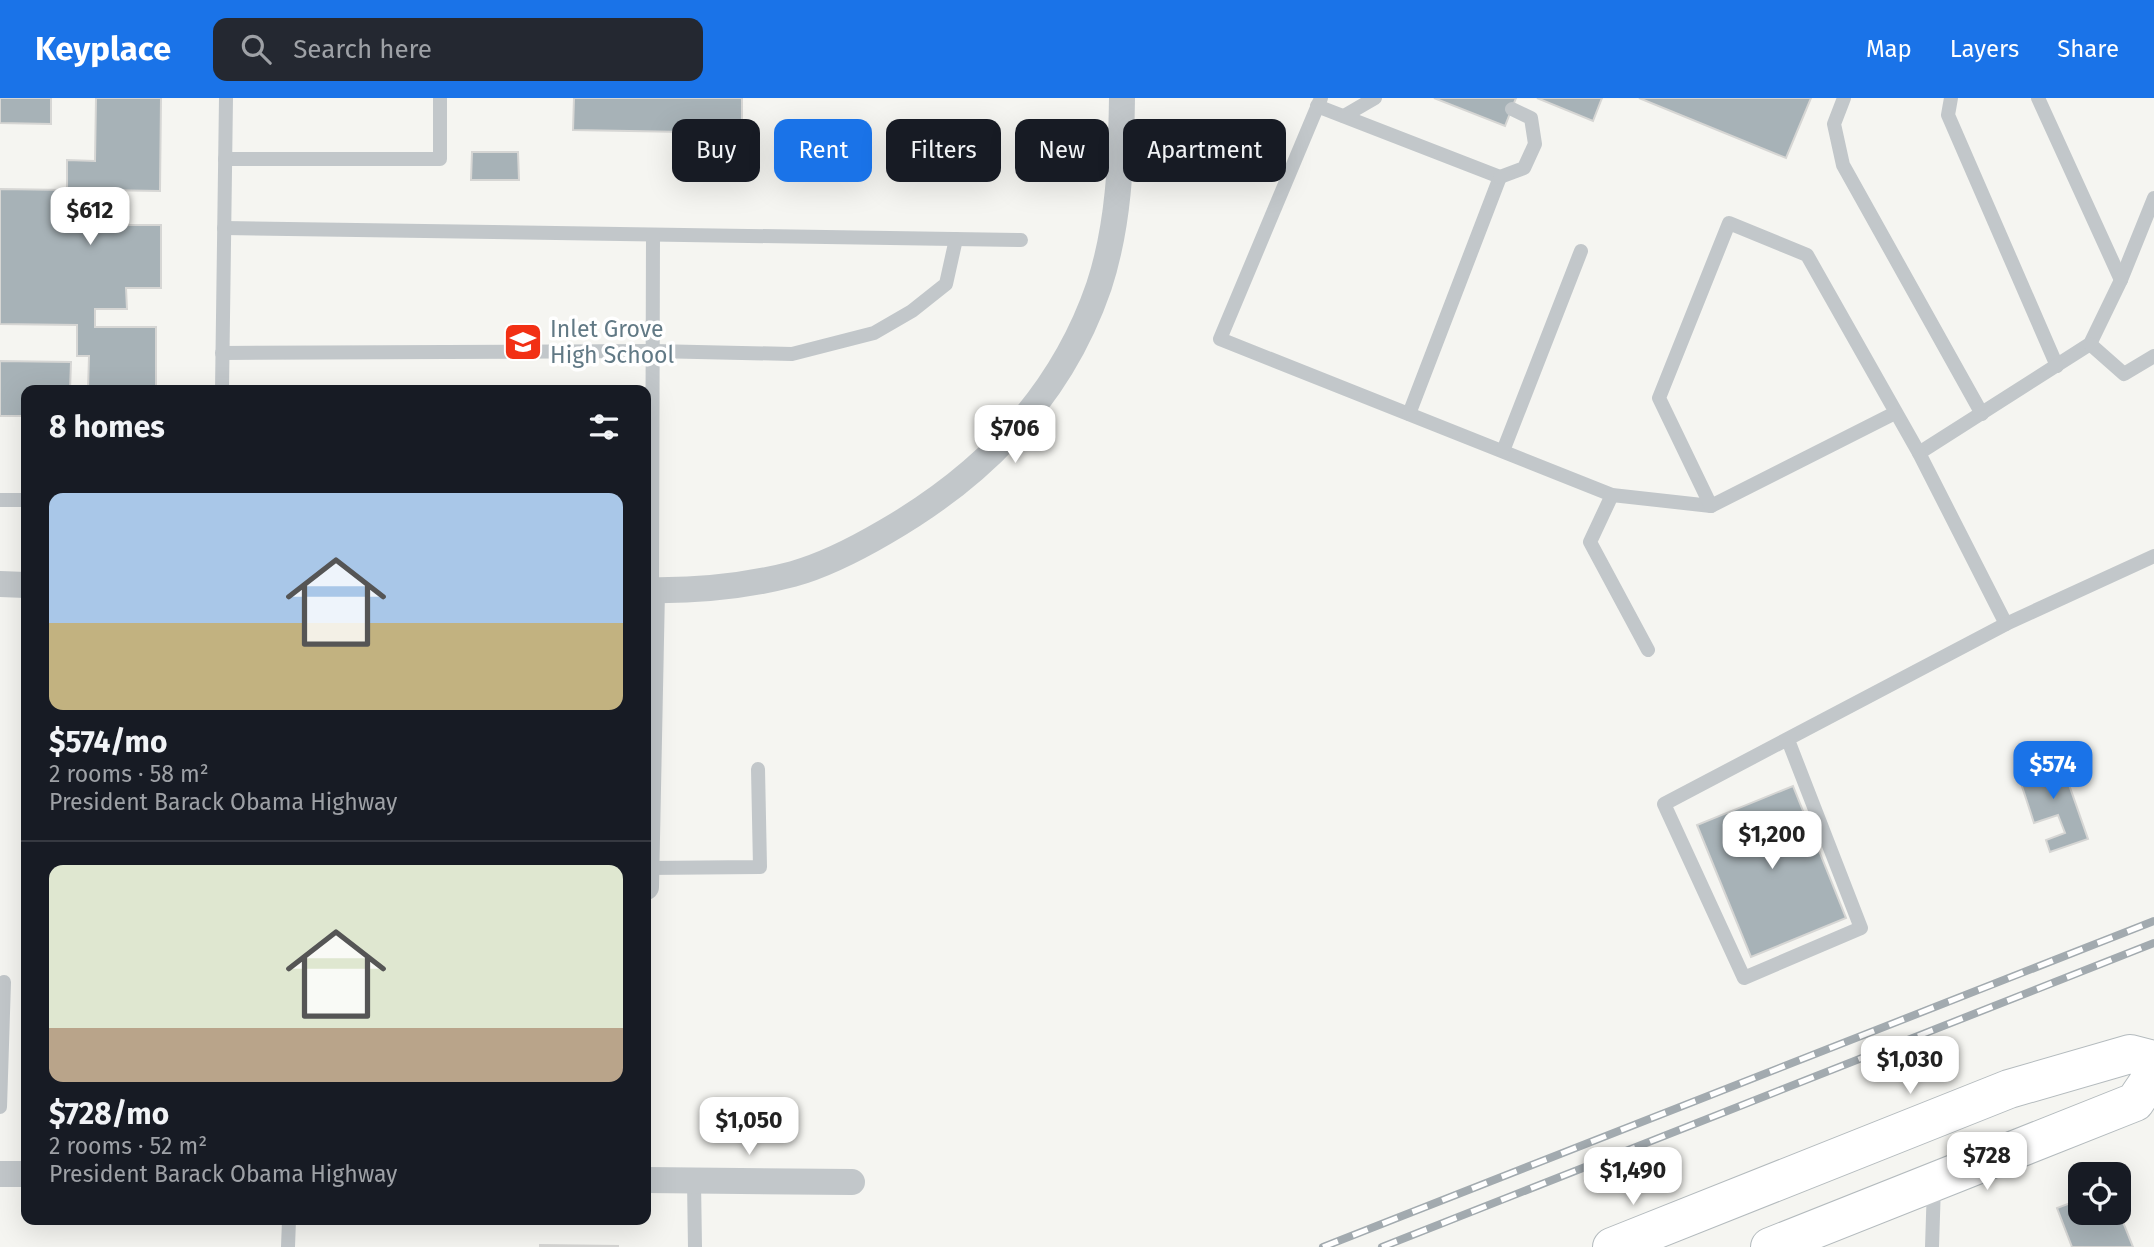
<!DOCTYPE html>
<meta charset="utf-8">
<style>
body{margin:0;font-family:"Fira Sans",sans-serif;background:#242831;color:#f1f3f6;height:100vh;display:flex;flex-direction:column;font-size:26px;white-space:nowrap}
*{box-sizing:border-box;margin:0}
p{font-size:23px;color:#9ea1a6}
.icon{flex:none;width:38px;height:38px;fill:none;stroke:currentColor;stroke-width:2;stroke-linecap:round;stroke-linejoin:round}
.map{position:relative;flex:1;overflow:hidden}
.details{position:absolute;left:21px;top:287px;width:630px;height:840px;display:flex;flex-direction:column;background:#171b24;border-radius:14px;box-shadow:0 7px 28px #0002}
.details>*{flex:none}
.banner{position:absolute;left:672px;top:21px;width:665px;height:63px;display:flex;gap:14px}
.controls{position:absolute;left:2068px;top:1064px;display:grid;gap:14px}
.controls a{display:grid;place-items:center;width:63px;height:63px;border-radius:14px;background:#171b24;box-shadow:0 7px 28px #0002;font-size:35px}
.price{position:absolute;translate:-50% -60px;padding:0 16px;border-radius:14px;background:#fff;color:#222;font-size:23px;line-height:46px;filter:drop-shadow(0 2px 4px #0008)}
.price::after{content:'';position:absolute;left:50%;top:42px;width:21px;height:16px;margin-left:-10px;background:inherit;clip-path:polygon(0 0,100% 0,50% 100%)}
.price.selected{background:#1a73e8;color:#fff}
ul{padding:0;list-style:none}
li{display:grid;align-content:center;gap:14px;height:371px;padding:0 28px}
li+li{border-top:2px solid #363941}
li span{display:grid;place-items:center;height:217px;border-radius:14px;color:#555}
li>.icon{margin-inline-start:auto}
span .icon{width:126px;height:126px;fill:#fffc;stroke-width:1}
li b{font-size:30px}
h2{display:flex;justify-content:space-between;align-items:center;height:84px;padding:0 28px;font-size:30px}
.tag{padding:0 24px;border-radius:14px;background:#171b24;box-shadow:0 7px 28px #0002;font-size:24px;line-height:63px}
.tag.selected{background:#1a73e8;color:#fff}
header{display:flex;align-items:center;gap:42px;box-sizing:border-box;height:98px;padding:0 35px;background:#1a73e8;color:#fff}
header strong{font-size:33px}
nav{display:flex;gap:38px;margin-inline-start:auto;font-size:24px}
.search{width:490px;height:63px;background:#242831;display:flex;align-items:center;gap:18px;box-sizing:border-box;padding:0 24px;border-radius:14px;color:#9ea1a6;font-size:26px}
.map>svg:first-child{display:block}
</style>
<header>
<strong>Keyplace</strong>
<div class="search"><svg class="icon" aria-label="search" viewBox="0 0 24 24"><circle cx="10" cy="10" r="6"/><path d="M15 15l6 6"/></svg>Search here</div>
<nav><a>Map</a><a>Layers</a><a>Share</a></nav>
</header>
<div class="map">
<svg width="2154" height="1149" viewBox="0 0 2154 1149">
<rect width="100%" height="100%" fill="#f5f5f1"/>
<g fill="#a7b2b7" stroke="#d6d6d4" stroke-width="2">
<path d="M0,0H51V26L0,25Z"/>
<path d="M96,0H161L160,93L100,92V104H128V127H161V190H126L127,211H95V229H156V292H88L89,258H77V227L0,226V91L67,92V62L95,63Z"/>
<path d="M574,0H742V35L573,32Z"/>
<path d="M1434,0H1516L1505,28Z"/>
<path d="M1537,0H1602L1593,23Z"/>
<path d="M1639,0H1811L1786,60Z"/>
<path d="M472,54H518L519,82H471Z"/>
<path d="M0,263L71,264L70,292H26V318H0Z"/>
<path d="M2059,658L2088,741L2050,754L2046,742L2065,735L2058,717L2034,725L2017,673Z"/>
<path d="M1793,688L1846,820L1751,859L1697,727Z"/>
<path d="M2081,1101V1115L2119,1114L2133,1149H2072L2057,1110Z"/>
<path d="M540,1147L618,1148V1149H540Z"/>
</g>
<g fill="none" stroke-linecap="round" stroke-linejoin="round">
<g stroke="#b4bbbe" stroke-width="40">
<g id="secondary">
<path d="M1612,1149L2009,991L2130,956L2154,962"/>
<path d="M1770,1149L2135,1004L2154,976"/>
</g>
</g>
<g stroke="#c2c7ca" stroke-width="14">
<path d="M1321,0L1220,241L1612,397L1711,408"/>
<path d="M1844,0L1834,26L1843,67L1982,316"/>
<path d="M1951,0L1948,17L2057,268"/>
<path d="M2038,0L2121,182"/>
<path d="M1317,8L1500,79L1409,316"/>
<path d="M1344,18L1375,0"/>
<path d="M225,61H440V0"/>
<path d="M1500,79L1524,70L1535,46L1531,20L1512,11"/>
<path d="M2154,100L2121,182L2090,246L1919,355L2006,526L2154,458"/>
<path d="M224,130L1021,142"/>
<path d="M2090,246L2124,276L2154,258"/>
<path d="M222,255L653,253L792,256L874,235L912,213L946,186L956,141"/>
<path d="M222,292L226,0"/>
<path d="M1895,315L1711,408L1659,300L1729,125L1807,157L1919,355"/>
<path d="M1503,353L1581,153"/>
<path d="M1612,397L1590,444L1648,552"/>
<path d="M0,402H26"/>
<path d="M652,492L653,137"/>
<path d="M1788,642L1861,830L1744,880L1664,706L2006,526"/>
<path d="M646,770L760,769L758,671"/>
<path d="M0,1009L4,884"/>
<path d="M694,1083L695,1149"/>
<path d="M288,1149L289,1122"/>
<path d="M1932,1149L1934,1087"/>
</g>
<g stroke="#c2c7ca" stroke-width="26">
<path d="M0,486L26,487"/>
<path d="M646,492C694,493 747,488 793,476C825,467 856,451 885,434C984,377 1061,299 1099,188C1119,127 1121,64 1122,0"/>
<path d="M646,789L652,492"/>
<path d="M0,1076H26"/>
<path d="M646,1082L852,1084"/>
</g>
<use href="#secondary" stroke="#fff" stroke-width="38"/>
<g stroke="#a2aaaf" stroke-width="8">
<g id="rail">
<path d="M1323,1149L2154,823"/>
<path d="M1382,1149L2154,845"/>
</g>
</g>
<use href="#rail" stroke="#fff" stroke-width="5" stroke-dasharray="16" stroke-linecap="butt"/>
</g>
<defs>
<g id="school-square" transform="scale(2.0125)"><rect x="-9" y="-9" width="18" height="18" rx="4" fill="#f23014" stroke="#fff"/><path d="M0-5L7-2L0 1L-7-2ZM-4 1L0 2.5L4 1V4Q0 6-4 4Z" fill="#fff"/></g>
</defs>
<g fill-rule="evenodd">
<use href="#school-square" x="523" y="244"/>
</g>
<g text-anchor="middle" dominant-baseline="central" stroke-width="7" stroke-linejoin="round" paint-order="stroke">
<g font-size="23" fill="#617985" stroke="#fff" text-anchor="start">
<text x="550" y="231">Inlet Grove<tspan x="550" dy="26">High School</tspan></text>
</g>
</g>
</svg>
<div class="controls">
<a><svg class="icon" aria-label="locate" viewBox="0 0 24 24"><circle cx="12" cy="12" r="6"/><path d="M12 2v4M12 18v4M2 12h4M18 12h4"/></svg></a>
</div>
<b class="price" style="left:90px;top:149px">$612</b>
<b class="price" style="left:1015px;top:367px">$706</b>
<b class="price selected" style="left:2053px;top:703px">$574</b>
<b class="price" style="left:1772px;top:773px">$1,200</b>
<b class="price" style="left:1910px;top:998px">$1,030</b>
<b class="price" style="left:749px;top:1059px">$1,050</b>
<b class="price" style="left:1987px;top:1094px">$728</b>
<b class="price" style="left:1633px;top:1109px">$1,490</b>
<div class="banner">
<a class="tag">Buy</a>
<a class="tag selected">Rent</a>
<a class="tag">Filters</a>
<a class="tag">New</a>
<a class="tag">Apartment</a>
</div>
<section class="details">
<h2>8 homes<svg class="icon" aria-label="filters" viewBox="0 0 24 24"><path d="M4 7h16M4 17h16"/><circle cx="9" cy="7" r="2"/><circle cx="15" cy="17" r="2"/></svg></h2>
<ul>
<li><span style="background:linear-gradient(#a9c7e8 60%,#c2b280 0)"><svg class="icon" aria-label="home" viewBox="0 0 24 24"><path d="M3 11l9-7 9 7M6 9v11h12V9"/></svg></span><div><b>$574/mo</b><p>2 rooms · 58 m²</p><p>President Barack Obama Highway</p></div></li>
<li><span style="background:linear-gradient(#dfe7d0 75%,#b9a48a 0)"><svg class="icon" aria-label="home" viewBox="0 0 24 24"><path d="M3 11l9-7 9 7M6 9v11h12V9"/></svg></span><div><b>$728/mo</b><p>2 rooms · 52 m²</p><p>President Barack Obama Highway</p></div></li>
</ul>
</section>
</div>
